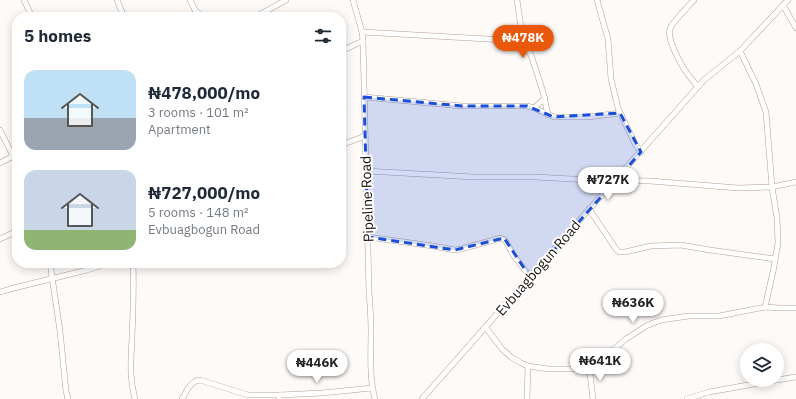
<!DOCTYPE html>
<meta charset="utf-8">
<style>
body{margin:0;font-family:"IBM Plex Sans",sans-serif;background:#f6f6f7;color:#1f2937;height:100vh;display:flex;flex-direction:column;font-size:15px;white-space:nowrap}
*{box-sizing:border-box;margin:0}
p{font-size:13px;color:#747a83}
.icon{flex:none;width:22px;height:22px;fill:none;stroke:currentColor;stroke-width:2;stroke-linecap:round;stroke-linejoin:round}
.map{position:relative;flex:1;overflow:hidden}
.sheet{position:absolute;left:12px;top:12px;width:334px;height:256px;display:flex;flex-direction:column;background:#fff;border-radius:16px;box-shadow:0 2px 10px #0003}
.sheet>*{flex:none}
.tools{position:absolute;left:740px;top:343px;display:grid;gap:8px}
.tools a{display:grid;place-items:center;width:44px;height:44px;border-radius:50%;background:#fff;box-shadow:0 2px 10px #0003;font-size:20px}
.price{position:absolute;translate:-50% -34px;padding:0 9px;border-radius:14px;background:#fff;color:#222;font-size:13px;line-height:26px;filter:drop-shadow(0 1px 2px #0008)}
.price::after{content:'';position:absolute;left:50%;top:24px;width:12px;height:9px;margin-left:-6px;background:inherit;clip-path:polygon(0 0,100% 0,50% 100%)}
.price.current{background:#ea580c;color:#fff}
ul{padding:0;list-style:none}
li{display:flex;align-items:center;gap:12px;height:100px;padding:0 12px}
li span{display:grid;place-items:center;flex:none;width:112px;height:80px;border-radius:12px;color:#555}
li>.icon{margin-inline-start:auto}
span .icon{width:48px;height:48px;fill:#fffc;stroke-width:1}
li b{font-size:17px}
h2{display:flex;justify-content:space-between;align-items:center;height:48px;padding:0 12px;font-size:17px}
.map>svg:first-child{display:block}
</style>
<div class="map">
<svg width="796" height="399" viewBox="0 0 796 399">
<rect width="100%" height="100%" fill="#fefaf8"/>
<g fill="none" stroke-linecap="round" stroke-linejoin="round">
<g stroke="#b19f96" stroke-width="6">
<g id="minor">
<path d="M24,0L32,17"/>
<path d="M117,0L124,17"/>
<path d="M190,0L195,10L203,17"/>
<path d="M353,0L362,32L363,41L369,292C370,305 371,317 371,330C371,353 369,376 375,399"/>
<path d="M517,0L523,41L531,55L543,92L548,115"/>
<path d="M597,0L608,39L611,79L618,108L635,144L641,152"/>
<path d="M694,0C689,6 672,22 670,29C667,38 678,59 683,67C687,74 693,81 698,87"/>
<path d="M783,5L796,28"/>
<path d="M255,17L286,0"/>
<path d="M362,32L523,41"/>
<path d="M341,51L363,41"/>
<path d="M740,51L756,84L766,112L772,187L777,218L778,243L773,272L765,307"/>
<path d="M364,97L462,106H527L534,108L554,117H588L620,113"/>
<path d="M534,108L545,98"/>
<path d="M0,130L17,164"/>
<path d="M341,145L365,136"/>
<path d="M0,163L17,154"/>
<path d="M366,171L474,177H535L591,180L650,181L738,188L772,187L796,182"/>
<path d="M589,209L616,249L619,252H625L651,246L681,245L710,250L775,259"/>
<path d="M368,237L433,246L455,250L461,249L501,238L505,240L514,256L530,277"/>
<path d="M0,239L17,231"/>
<path d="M50,263L60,331L66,391L68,399"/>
<path d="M133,263C134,288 133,313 132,337C131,360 129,377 135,399"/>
<path d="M0,292L14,288L87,270L109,263"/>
<path d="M486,328L502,349L511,357L521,363L528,366L548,369H577L589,366L602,359L626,339L646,326L661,320L689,316H719L765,307L779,308H796"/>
<path d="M589,366L593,399"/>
<path d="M777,380L796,377"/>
<path d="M182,399C187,391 190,381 200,380L248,395H280"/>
<path d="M279,399L280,395L322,393L372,388"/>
<path d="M422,399L615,180L704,80L740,51L788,0"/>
<path d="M527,399L528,366"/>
<path d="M687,399L709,392L776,380"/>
</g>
</g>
<use href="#minor" stroke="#fff" stroke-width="5"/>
</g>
<path fill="#1d4ed8" fill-opacity="0.2" stroke="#1d4ed8" stroke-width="3" stroke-dasharray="8 5" stroke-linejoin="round" d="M364,97L462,106H527L554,117L620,113L641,152L530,277L504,238L455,250L368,237Z"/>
<g text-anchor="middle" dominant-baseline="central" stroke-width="4" stroke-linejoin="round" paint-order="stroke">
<g font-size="14" fill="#19120f" stroke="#fff">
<text transform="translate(367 199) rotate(-92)">Pipeline Road</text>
<text transform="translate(538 268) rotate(-49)">Evbuagbogun Road</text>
</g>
</g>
</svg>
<div class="tools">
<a><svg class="icon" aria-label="layers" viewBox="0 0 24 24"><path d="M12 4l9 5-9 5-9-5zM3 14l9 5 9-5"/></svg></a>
</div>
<b class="price current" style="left:523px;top:59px">₦478K</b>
<b class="price" style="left:608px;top:201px">₦727K</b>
<b class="price" style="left:633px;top:324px">₦636K</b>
<b class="price" style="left:600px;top:382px">₦641K</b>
<b class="price" style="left:317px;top:384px">₦446K</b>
<section class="sheet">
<h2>5 homes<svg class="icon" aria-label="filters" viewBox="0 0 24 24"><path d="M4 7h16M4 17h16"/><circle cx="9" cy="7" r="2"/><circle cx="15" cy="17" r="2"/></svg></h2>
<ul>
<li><span style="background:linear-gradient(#bfe0f5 60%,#9aa5b1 0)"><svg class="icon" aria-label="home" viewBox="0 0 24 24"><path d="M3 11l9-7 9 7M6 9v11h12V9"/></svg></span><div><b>₦478,000/mo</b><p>3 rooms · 101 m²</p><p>Apartment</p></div></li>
<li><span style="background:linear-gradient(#c9d6e8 75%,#8fb573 0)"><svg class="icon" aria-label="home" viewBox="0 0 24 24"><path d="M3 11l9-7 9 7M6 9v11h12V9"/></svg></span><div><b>₦727,000/mo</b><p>5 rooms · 148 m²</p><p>Evbuagbogun Road</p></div></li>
</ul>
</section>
</div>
